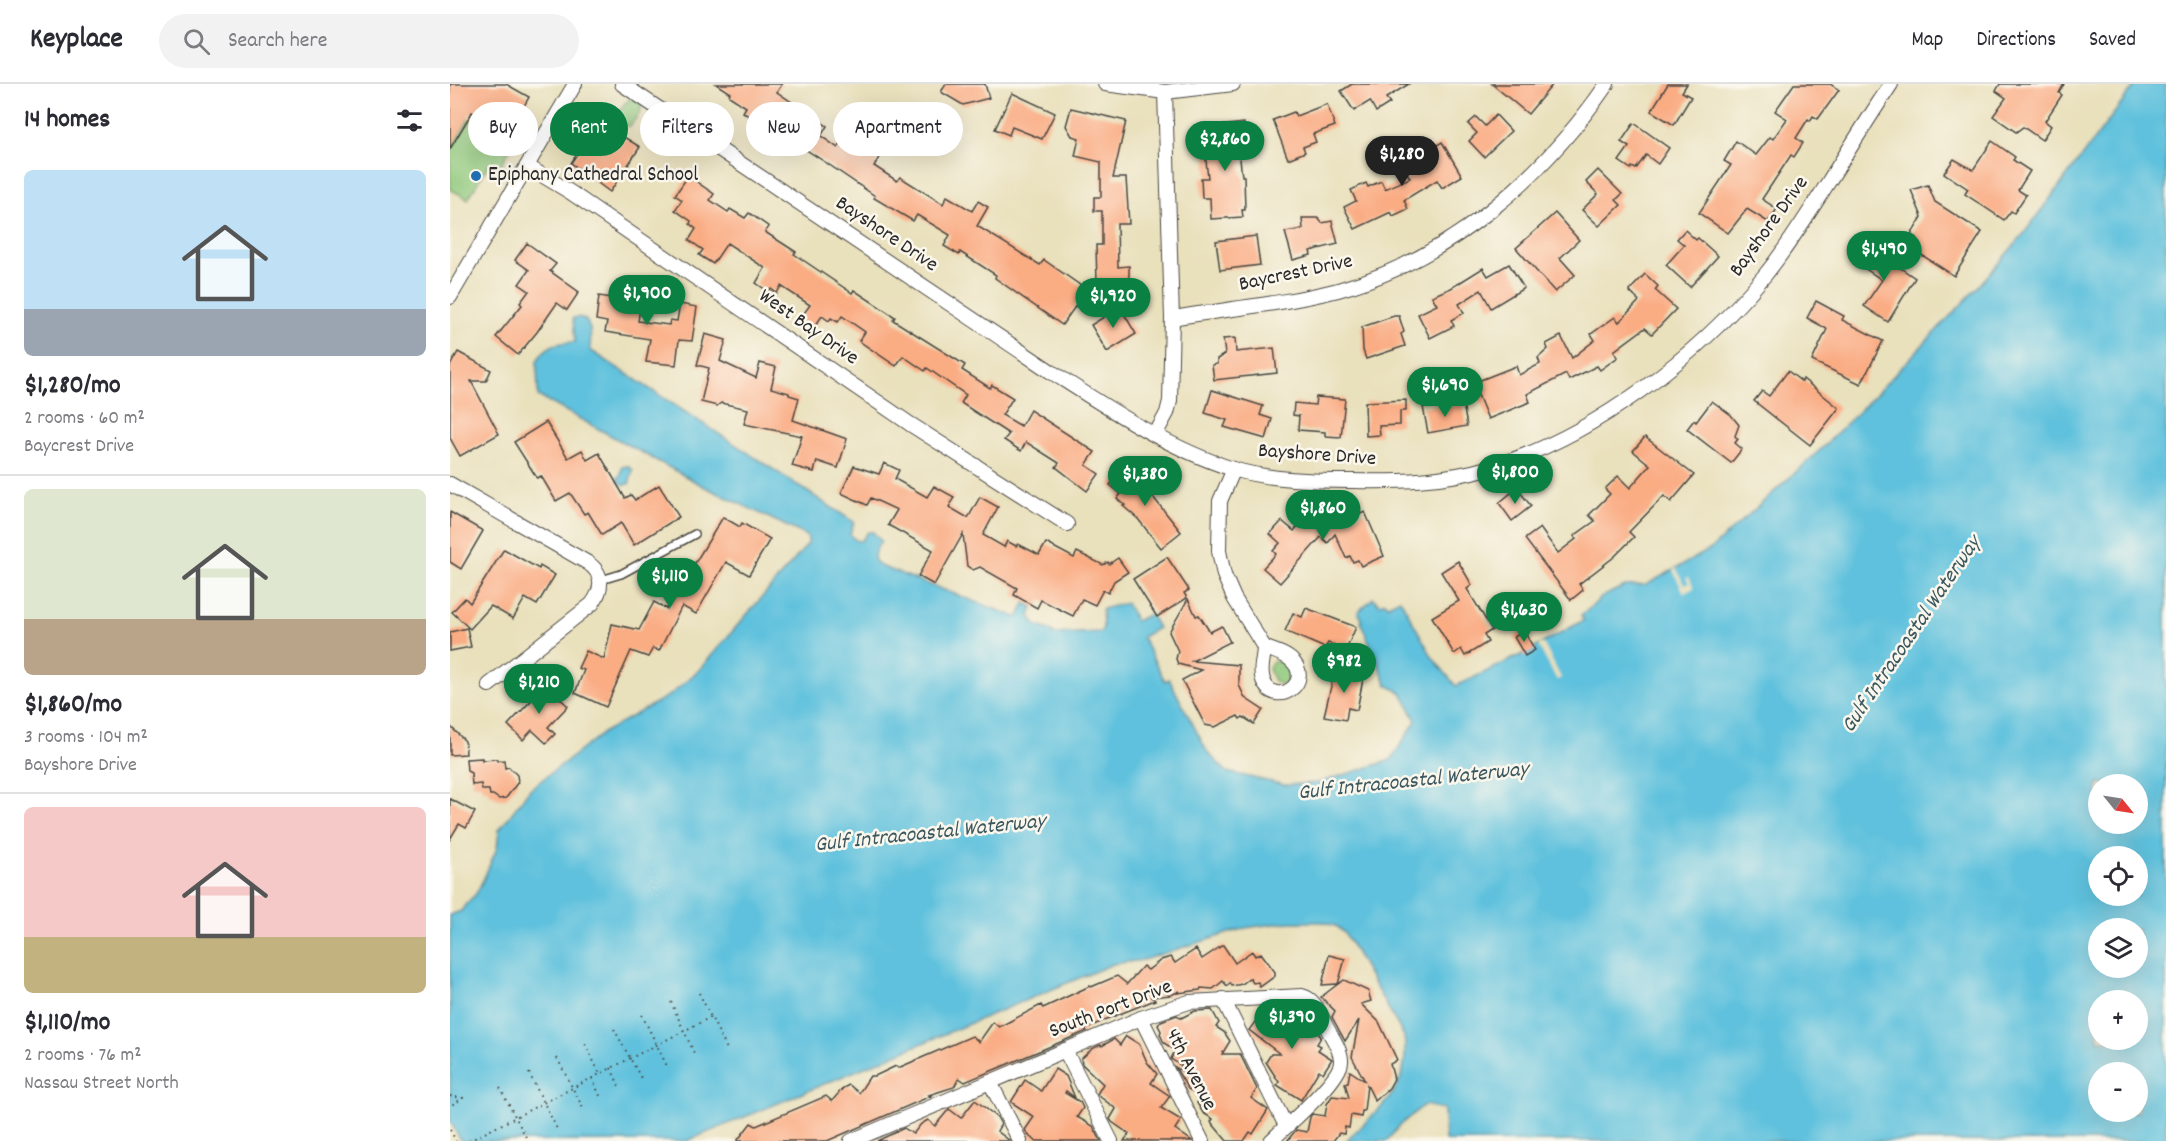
<!DOCTYPE html>
<meta charset="utf-8">
<style>
body{margin:0;font-family:Dekko,sans-serif;background:#f2f2f3;color:#2b2b33;height:100vh;display:flex;flex-direction:column;font-size:22px;white-space:nowrap}
*{box-sizing:border-box;margin:0}
p{font-size:20px;color:#7c7c81}
.icon{flex:none;width:33px;height:33px;fill:none;stroke:currentColor;stroke-width:2;stroke-linecap:round;stroke-linejoin:round}
.map{position:relative;flex:1;overflow:hidden}
.panel{display:flex;flex-direction:column;background:#fff;width:450px}
.panel>*{flex:none}
.hud{position:absolute;left:18px;top:18px;width:570px;height:54px;display:flex;gap:12px}
.needle{width:39px;rotate:120deg}
.buttons{position:absolute;left:1638px;top:690px;display:grid;gap:12px}
.buttons a{display:grid;place-items:center;width:60px;height:60px;border-radius:50%;background:#fff;box-shadow:0 6px 24px #0002;font-size:30px}
.price{position:absolute;translate:-50% -51px;padding:0 14px;border-radius:21px;background:#0b8043;color:#fff;font-size:20px;line-height:39px;filter:drop-shadow(0 2px 3px #0008)}
.price::after{content:'';position:absolute;left:50%;top:36px;width:18px;height:14px;margin-left:-9px;background:inherit;clip-path:polygon(0 0,100% 0,50% 100%)}
.price.active{background:#222;color:#fff}
ul{padding:0;list-style:none}
li{display:grid;align-content:center;gap:12px;height:318px;padding:0 24px}
li+li{border-top:2px solid #e1e1e2}
li span{display:grid;place-items:center;height:186px;border-radius:9px;color:#555}
li>.icon{margin-inline-start:auto}
span .icon{width:108px;height:108px;fill:#fffc;stroke-width:1}
li b{font-size:26px}
h2{display:flex;justify-content:space-between;align-items:center;height:72px;padding:0 24px;font-size:26px}
.chip{padding:0 21px;border-radius:27px;background:#fff;box-shadow:0 6px 24px #0002;font-size:21px;line-height:54px}
.chip.active{background:#0b8043;color:#fff}
header{display:flex;align-items:center;gap:36px;box-sizing:border-box;height:84px;padding:0 30px;background:#fff;border-bottom:2px solid #e1e1e2}
header strong{font-size:28px}
nav{display:flex;gap:33px;margin-inline-start:auto;font-size:21px}
.search{width:420px;height:54px;background:#f2f2f3;display:flex;align-items:center;gap:15px;box-sizing:border-box;padding:0 21px;border-radius:33px;color:#7c7c81;font-size:22px}
main{display:flex;flex:1;min-height:0}
.map>svg:first-child{display:block}
</style>
<header>
<strong>Keyplace</strong>
<div class="search"><svg class="icon" aria-label="search" viewBox="0 0 24 24"><circle cx="10" cy="10" r="6"/><path d="M15 15l6 6"/></svg>Search here</div>
<nav><a>Map</a><a>Directions</a><a>Saved</a></nav>
</header>
<main>
<section class="panel">
<h2>14 homes<svg class="icon" aria-label="filters" viewBox="0 0 24 24"><path d="M4 7h16M4 17h16"/><circle cx="9" cy="7" r="2"/><circle cx="15" cy="17" r="2"/></svg></h2>
<ul>
<li><span style="background:linear-gradient(#bfe0f5 75%,#9aa5b1 0)"><svg class="icon" aria-label="home" viewBox="0 0 24 24"><path d="M3 11l9-7 9 7M6 9v11h12V9"/></svg></span><div><b>$1,280/mo</b><p>2 rooms · 60 m²</p><p>Baycrest Drive</p></div></li>
<li><span style="background:linear-gradient(#dfe7d0 70%,#b9a48a 0)"><svg class="icon" aria-label="home" viewBox="0 0 24 24"><path d="M3 11l9-7 9 7M6 9v11h12V9"/></svg></span><div><b>$1,860/mo</b><p>3 rooms · 104 m²</p><p>Bayshore Drive</p></div></li>
<li><span style="background:linear-gradient(#f6c9c9 70%,#c2b280 0)"><svg class="icon" aria-label="home" viewBox="0 0 24 24"><path d="M3 11l9-7 9 7M6 9v11h12V9"/></svg></span><div><b>$1,110/mo</b><p>2 rooms · 76 m²</p><p>Nassau Street North</p></div></li>
</ul>
</section>
<div class="map">
<svg width="1716" height="1057" viewBox="0 0 1716 1057">
<rect width="100%" height="100%" fill="#fbf7ec"/>
<filter id="ink" filterUnits="userSpaceOnUse"><feTurbulence type="fractalNoise" baseFrequency=".0167" numOctaves="2"/><feDisplacementMap in="SourceGraphic" scale="12" xChannelSelector="R" yChannelSelector="G"/><feConvolveMatrix kernelMatrix="1 2 1 2 8 2 1 2 1" color-interpolation-filters="sRGB"/></filter>
<filter id="wash" filterUnits="userSpaceOnUse"><feTurbulence type="fractalNoise" baseFrequency=".008" numOctaves="4" result="noise"/><feDisplacementMap in="SourceGraphic" scale="24" xChannelSelector="R" yChannelSelector="G"/><feGaussianBlur stdDeviation="1.35" result="paint"/><feColorMatrix in="noise" values="0 0 0 0 0 0 0 0 0 0 0 0 0 0 0 0 0 1.4 0 .05"/><feComposite in="paint" operator="in"/></filter>
<g filter="url(#wash)">
<rect width="100%" height="100%" fill="#e9e0bc"/>
<g fill="#8fc87c" stroke="#5d7a54" stroke-width="1.5">
<path d="M182,14L192,20L190,29L180,42H173L168,38C166,29 174,18 182,14Z"/>
<path d="M19,35L63,60L48,86L39,80L18,115L0,105V67Z"/>
<path d="M829,576L834,580L840,592L839,597L831,601L824,597L819,585L821,579Z"/>
</g>
<g fill="#5fc1dd" stroke="#457684" stroke-width="1.5" fill-rule="evenodd">
<path d="M1686,0H1716V1057H995L994,1025L974,1021L950,1041L937,1057H896C930,1023 962,1005 954,952L895,850L888,843L874,838H839L795,844L693,876L663,880L237,1057H11L0,1037V831L11,827L16,820L26,810L34,794L47,764L49,746L80,705L156,647L220,611L249,586L358,460V454L353,450L257,404L88,312L87,277C97,260 106,259 125,258L123,234C143,229 141,253 140,266L404,438L400,450L405,456L411,457L418,448H423L431,457C426,466 419,474 430,482L566,533L569,532L575,519L583,523L580,532L586,541L602,547V550L651,548L653,543L652,525L676,519L686,537L700,530L708,544L692,553L715,597L719,595L758,669L777,688L835,701L868,699L941,676L966,637L952,609L937,601L911,539L912,535L908,528L923,514L930,520L935,518L938,521L950,515L983,574L1006,602L1069,572L1134,536L1131,532L1152,513L1164,507L1175,502L1196,501L1261,465L1370,366L1425,311L1526,205L1572,152ZM1648,700H1688V740H1648ZM1648,772H1688V812H1648ZM1648,844H1688V884H1648ZM1648,916H1688V956H1648ZM1648,988H1688V1028H1648Z"/>
<path d="M178,382L183,386L179,400L174,401L168,397V393H170L172,383Z"/>
</g>
<g fill="#e9e0bc">
<path d="M1226,484L1234,501L1239,499L1236,494L1239,493L1244,504L1234,509L1223,486Z"/>
<path d="M1093,559L1111,594L1107,596L1088,561Z"/>
</g>
<g id="blocks">
<g fill="#faac83">
<path d="M0,0H56L79,13L59,49L22,28L0,65Z"/>
<path d="M266,0H332L327,8L377,42L371,52L388,64L394,55L406,63L409,58L415,62L419,57L433,67L424,82L447,97L450,93L493,120L497,112L522,127L528,117L538,123L527,142L590,181L594,176L637,206L612,241L545,194L546,191L510,168L509,171L494,162L500,151L467,131L463,137L424,114L425,112L378,80L309,35L307,38L293,28L296,23L279,12L280,9Z"/>
<path d="M496,0H535L539,14L513,21L491,8Z"/>
<path d="M902,0H959L936,14L940,19L926,28L920,17L904,27L891,7Z"/>
<path d="M1042,0H1103L1078,30Z"/>
<path d="M1218,0H1237L1232,8L1241,13L1224,41L1201,27Z"/>
<path d="M1344,0H1380L1389,6L1368,35L1363,32L1360,37L1358,35L1346,54L1353,59L1344,73L1341,71L1312,115L1327,125L1318,138L1297,125L1278,149L1249,129L1281,81L1274,77L1286,57L1306,71L1320,53L1323,55L1337,35L1325,27Z"/>
<path d="M1550,0H1614L1609,9L1612,11L1595,37L1601,42L1592,56L1573,43L1566,48L1543,32L1556,14L1546,7Z"/>
<path d="M562,9L605,29L592,55L562,43L559,51L545,45Z"/>
<path d="M877,20L885,42L863,50L866,58L853,63L855,68L838,75L823,36L844,28L846,32Z"/>
<path d="M621,24L676,37L663,94H676L679,140H667L668,183L679,182V198L647,199L646,161H652V127H644V113H651V78L625,72L629,54L622,52L616,42Z"/>
<path d="M1046,31L1061,47L1034,73L1019,57L1027,49L1018,40L1026,33L1035,42Z"/>
<path d="M794,39L797,66L789,67L792,92H794L795,126H792L793,133L761,135L760,114H752L751,94H758L753,51L768,49V42Z"/>
<path d="M1184,39L1219,64L1208,80L1196,71L1186,85L1182,83L1181,85L1169,77L1179,63L1171,58Z"/>
<path d="M140,50L166,64L174,53L190,63L160,108L121,79Z"/>
<path d="M1542,57L1565,73L1563,76L1580,87L1568,106L1576,111L1564,129L1561,127L1554,136L1515,110L1518,105L1494,89L1504,75L1523,86Z"/>
<path d="M992,58L1012,92L992,104L987,96L954,116L958,125L943,132L941,128L905,145L894,123L906,117L901,106L916,99L918,103L931,97L935,105L960,94L953,82Z"/>
<path d="M1148,86L1172,110L1166,116L1171,121L1149,142L1132,126L1148,110L1136,98Z"/>
<path d="M238,92L264,110L260,116L278,128L280,125L295,134L299,129L319,143L315,148L346,168L344,170L402,209L404,206L445,233L443,236L515,281L512,286L540,304L542,301L563,314L552,331L571,342L580,326L645,368L636,381L649,390L637,407L606,383L609,379L576,358L571,367L554,356L559,350L511,319L516,311L477,284L475,287L453,272L446,282L409,257L415,248L392,232L388,238L381,234L379,237L372,232L363,245L349,236L360,221L331,202L327,209L321,205L319,208L306,199L315,184L277,159L263,180L249,171L253,166L239,156L246,145L240,140L241,137L225,126L232,116L225,111Z"/>
<path d="M1478,101L1485,118L1532,148L1504,192L1461,164L1467,154L1461,151L1472,133L1461,106Z"/>
<path d="M1105,129L1129,156L1110,174L1125,191L1105,208L1066,164Z"/>
<path d="M852,134H868L872,139L882,137L888,160L860,167L861,171L843,176L835,148L853,145Z"/>
<path d="M1235,146L1246,156L1248,154L1268,172L1240,203L1216,181L1234,161L1227,155Z"/>
<path d="M806,152L810,181L770,186L766,157Z"/>
<path d="M77,159L106,180L100,187L129,208L117,226L107,219L87,248L68,271L46,253L72,221L70,219L79,207L69,200L79,186L65,176Z"/>
<path d="M1414,159L1465,194L1438,238L1414,222L1432,196L1402,176Z"/>
<path d="M1059,180L1074,204L1041,224L1031,206L1009,220L1014,229L1001,236L1004,242L980,254L968,230L987,221L982,212L1001,204L1033,184L1038,192Z"/>
<path d="M1195,190L1208,202L1205,206L1226,225L1202,250L1195,244L1164,267L1168,273L1150,286L1147,282L1119,296L1116,290L1077,310L1080,318L1038,335L1023,299L1066,282L1069,291L1090,280L1088,274L1098,265L1096,260L1111,252L1122,274L1145,256L1141,250L1165,233L1169,238L1189,217L1179,207Z"/>
<path d="M178,204L193,206L188,237L219,241L220,236L227,237L230,220L247,223L242,257L229,256L226,281L196,278L200,255L155,248L157,238L146,236L149,212L176,216Z"/>
<path d="M1366,217L1394,232L1392,236L1433,257L1411,300L1362,277L1377,245L1357,234Z"/>
<path d="M670,223L686,250L657,268L641,241Z"/>
<path d="M944,232H949L954,248L951,250L955,262L916,275L913,266L912,243Z"/>
<path d="M255,250L276,256L270,277L306,294L310,279L326,283L321,304L339,309V311L349,314L343,336L397,355L388,384L367,377L364,388L342,382L352,352L294,340L298,325L271,319L267,322L251,318L259,284L247,281Z"/>
<path d="M785,254L786,268L824,264L827,289L764,296L762,281L767,280V275L775,270L773,255Z"/>
<path d="M8,268L41,286L36,297H21L49,350L10,372L0,354V282Z"/>
<path d="M1338,287L1352,298L1353,295L1389,324L1360,361L1304,317L1312,307L1319,312Z"/>
<path d="M762,306L813,322L810,331L822,335L816,355L774,343L777,336L755,329Z"/>
<path d="M866,313L895,315L891,353L875,352V348L848,346L849,332L843,331L844,319L865,321Z"/>
<path d="M956,316V327H950V341L929,342L930,351L916,352L915,318Z"/>
<path d="M1262,317L1281,331L1289,341L1285,352L1288,355L1285,359L1292,365L1281,379L1237,345L1244,336L1246,338Z"/>
<path d="M1013,320L1017,342L978,349L973,323L987,321L988,324Z"/>
<path d="M96,338L118,374L132,366L137,376L149,369L175,414L181,411L185,416L209,401L229,433L184,461L171,439L152,451L138,428L134,430L120,409L106,417L91,392L87,394L64,358Z"/>
<path d="M1195,353L1244,391L1221,418L1214,412L1179,448L1184,453L1164,473L1129,500L1133,506L1121,516L1075,455L1090,444L1108,469L1126,455L1124,452L1145,437L1139,431L1160,410L1155,405L1168,392L1180,404L1200,381L1183,367Z"/>
<path d="M434,379L449,386L445,395L477,413L484,402L504,413L499,423L518,434L530,413L548,423L533,451L554,463L557,457L566,462L568,460L589,471L596,459L624,474L627,468L653,481L658,478L659,480L668,474L678,488L664,497L658,509L653,506L645,521L632,515L623,532L591,516L587,524L564,511L567,504L530,483L523,486L517,482L513,450L484,501L468,492L483,466L438,441L447,426L421,414L417,421L391,409L404,382L429,390Z"/>
<path d="M673,385L691,398L696,392L706,401L699,408L731,448L711,464L688,435L673,422L675,421L667,415L671,410L660,401Z"/>
<path d="M1067,404L1081,422L1062,437L1049,419Z"/>
<path d="M861,426L866,431L869,427L882,438L903,429L900,432L901,434L915,428L934,472L911,482L908,476L903,478L900,472L896,474L885,450L878,459L871,453L830,499L813,484L826,470L823,467L830,459L820,450L832,437L844,447Z"/>
<path d="M0,428L33,447L11,485L0,478Z"/>
<path d="M273,433L290,443L292,439L320,455L299,491L276,478L246,530L232,522L209,567L203,564L198,573L181,567L156,623L125,609L134,586L128,584L136,567L154,575L162,540L189,546L204,518L217,525Z"/>
<path d="M54,465L89,485L90,482L105,491L87,521L75,514L63,535L41,522L20,545L2,528L15,514L20,519Z"/>
<path d="M717,473L739,506L734,509L737,514L707,533L683,495Z"/>
<path d="M1008,477L1022,501L1017,505L1042,546L1034,551L1038,558L1015,572L1011,565L1004,570L982,533L1009,517L991,488Z"/>
<path d="M738,515L746,532L749,531L760,548L772,542L780,558L742,577L789,581V601L795,614L813,626L804,640L793,633L790,635L788,632L765,643L755,641L732,596L751,586L728,580L726,575L728,567L719,548Z"/>
<path d="M856,524L906,543L896,566L878,559L875,564L835,547L843,529L852,533Z"/>
<path d="M17,544L21,563L0,567V548Z"/>
<path d="M1074,547L1085,566L1075,572L1064,553Z"/>
<path d="M885,585L914,590L907,626L898,624L896,636L874,632Z"/>
<path d="M96,601L118,622L98,643L105,650L96,659L82,646L73,656L58,641Z"/>
<path d="M0,642L15,657L16,670L0,671Z"/>
<path d="M32,674V676L47,675V677L54,676L55,684L59,683L67,691L68,698L56,714L49,715L43,711H40L39,706H32L31,700L22,701L21,689L17,687L16,675Z"/>
<path d="M0,715L25,728L16,744L9,740L0,755Z"/>
<path d="M773,861L785,879L802,867L805,872L811,869L825,888V892L810,903L808,898L803,899L800,894L792,900L782,902L780,899L777,902L773,897L763,905L751,904L750,906L728,909L730,907L721,911L701,913L705,916L657,935L635,945L637,947L515,998L509,994L504,1003L479,1011L481,1012L377,1057H287L301,1039L306,1042L376,1012L382,1017L393,1004L399,1001L409,1009L420,992H425L446,982L448,984L522,952L529,958L543,938L549,943L591,921L593,924L640,902L641,903L667,892L677,900L693,882L698,886L711,876L721,873L725,879L746,865L752,875Z"/>
<path d="M879,871L895,875L888,900L894,896L918,907L921,917L911,920L929,938L947,976L940,980L944,995L939,1004L925,1017L917,1001L914,1027H912L911,1033L901,1031L899,1044L895,1043L894,1050L889,1049L883,1057H837L846,1046L857,1048L860,1033L862,1030L875,1032L877,1020L882,1012L899,1014L895,999L898,998L900,987L915,997L902,973L909,936L895,957L882,933L885,927L871,913L888,900L872,901Z"/>
<path d="M820,925L834,935L848,925L851,929L853,927L871,953L867,960L871,962L868,966L882,975L873,989L869,986L851,1016L827,1001L829,998L816,978L821,970H830L799,946L814,926Z"/>
<path d="M762,926L769,939L766,943L774,948L780,957L772,970H790L807,1005L801,1014L818,1026L803,1050L800,1048L794,1057H777L761,1038L763,1035L753,1029L747,1019L751,1013L738,1005L725,983L737,990L739,987L721,975L725,966L714,959L710,950L711,947L708,941L711,937L727,931L731,934L745,927Z"/>
<path d="M676,952L689,960L697,978L707,990L701,999L720,1012L711,1024L731,1036L725,1045L742,1057H674L679,1050L662,1038L660,1035L666,1025L649,1012L647,1010L653,1000L632,980L631,975L642,965L650,961L652,962L664,955L670,961Z"/>
<path d="M605,985L616,992L625,1014L616,1007L615,1009L630,1018L633,1024L627,1033L643,1042L651,1057H586L580,1053L575,1046L584,1033L561,1018L575,996L591,1007Z"/>
<path d="M525,1016L547,1033L551,1040L547,1047L560,1057H427L454,1044L463,1050L471,1040L478,1036L485,1042L499,1025L511,1034Z"/>
</g>
</g>
</g>
<g filter="url(#ink)">
<use href="#blocks" fill-opacity="0" stroke="#484641" stroke-width="1.5"/>
<g fill="none" stroke-linecap="round" stroke-linejoin="round">
<g stroke="#484641" stroke-width="10">
<path id="lane" d="M151,496L171,490L245,450"/>
</g>
<g stroke="#484641" stroke-width="16">
<g id="street">
<path d="M172,0L600,287C658,324 717,364 783,385C819,396 865,397 902,397C949,398 995,397 1041,383C1143,353 1248,272 1315,191C1337,164 1355,135 1374,105C1396,70 1418,35 1441,0"/>
<path d="M655,0L715,8L783,0"/>
<path d="M77,82L120,108L460,340L617,440"/>
<path d="M0,213L125,0"/>
<path d="M722,234C777,225 834,220 888,206C1000,175 1092,94 1157,0"/>
<path d="M705,351L717,329L720,317L722,234L715,8"/>
<path d="M784,385L770,417L769,467L774,491L784,514L814,563"/>
<path d="M0,400L138,479C154,490 153,505 142,520L39,601"/>
<path d="M814,563C822,567 833,569 840,575C867,597 824,627 813,596C809,585 814,574 814,563Z"/>
<path d="M773,915L836,1042"/>
<path d="M691,934L752,1057"/>
<path d="M615,966L661,1057"/>
<path d="M540,998L570,1057"/>
<path d="M401,1057L691,934L739,918L852,912C865,915 869,929 875,940C880,951 892,966 891,978C890,997 836,1042 821,1057"/>
</g>
</g>
<g stroke="#484641" stroke-width="2" stroke-dasharray="1.5 4.5" stroke-linecap="butt">
<path d="M249,909L277,965"/>
<path d="M221,918L244,969"/>
<path d="M192,931L217,982"/>
<path d="M164,945L192,996"/>
<path d="M135,960L150,990"/>
<path d="M107,974L134,1026"/>
<path d="M161,984L170,1004"/>
<path d="M79,989L108,1047"/>
<path d="M142,994L151,1014"/>
<path d="M50,1004L78,1057"/>
<path d="M0,1012L13,1014L0,1022"/>
<path d="M0,1046L6,1057"/>
<path d="M19,1057L261,933"/>
</g>
<use href="#lane" stroke="#fff" stroke-width="7"/>
<use href="#street" stroke="#fff" stroke-width="14"/>
</g>
</g>
<circle fill="#1f6fb2" stroke="#fbf7ec" stroke-width="2" cx="26" cy="92" r="6"/>
<g text-anchor="middle" dominant-baseline="central" stroke-width="5" stroke-linejoin="round" paint-order="stroke">
<g font-size="21" fill="#2b2b2b" stroke="#fbf7ec" text-anchor="start">
<text x="38" y="92">Epiphany Cathedral School</text>
</g>
<g font-size="21" fill="#2b2b2b" stroke="#fbf7ec">
<text transform="translate(1320 143) rotate(-54)">Bayshore Drive</text>
<text transform="translate(436 151) rotate(34)">Bayshore Drive</text>
<text transform="translate(846 190) rotate(-12)">Baycrest Drive</text>
<text transform="translate(358 244) rotate(35)">West Bay Drive</text>
<text transform="translate(867 372) rotate(4)">Bayshore Drive</text>
<text transform="translate(661 926) rotate(-21)">South Port Drive</text>
<text transform="translate(740 986) rotate(63)">4th Avenue</text>
</g>
<g font-size="22" font-style="italic" fill="#3b5860" stroke="#fbf7ec">
<text transform="translate(1462 551) rotate(-56)">Gulf Intracoastal Waterway</text>
<text transform="translate(963 698) rotate(-6)">Gulf Intracoastal Waterway</text>
<text transform="translate(480 750) rotate(-6)">Gulf Intracoastal Waterway</text>
</g>
</g>
</svg>
<div class="buttons">
<a><svg class="needle" viewBox="-14 -14 28 28"><path d="M0-13l5 13h-10z" fill="#e53935"/><path d="M0 13l5-13h-10z" fill="#7c7c81"/></svg></a>
<a><svg class="icon" aria-label="locate" viewBox="0 0 24 24"><circle cx="12" cy="12" r="6"/><path d="M12 2v4M12 18v4M2 12h4M18 12h4"/></svg></a>
<a><svg class="icon" aria-label="layers" viewBox="0 0 24 24"><path d="M12 4l9 5-9 5-9-5zM3 14l9 5 9-5"/></svg></a>
<a>+</a>
<a>−</a>
</div>
<b class="price" style="left:775px;top:88px">$2,860</b>
<b class="price active" style="left:952px;top:103px">$1,280</b>
<b class="price" style="left:1434px;top:198px">$1,490</b>
<b class="price" style="left:197px;top:242px">$1,900</b>
<b class="price" style="left:663px;top:245px">$1,920</b>
<b class="price" style="left:995px;top:334px">$1,690</b>
<b class="price" style="left:1065px;top:421px">$1,800</b>
<b class="price" style="left:695px;top:423px">$1,380</b>
<b class="price" style="left:873px;top:457px">$1,860</b>
<b class="price" style="left:220px;top:525px">$1,110</b>
<b class="price" style="left:1074px;top:559px">$1,630</b>
<b class="price" style="left:894px;top:610px">$982</b>
<b class="price" style="left:89px;top:631px">$1,210</b>
<b class="price" style="left:842px;top:966px">$1,390</b>
<div class="hud">
<a class="chip">Buy</a>
<a class="chip active">Rent</a>
<a class="chip">Filters</a>
<a class="chip">New</a>
<a class="chip">Apartment</a>
</div>
</div>
</main>
